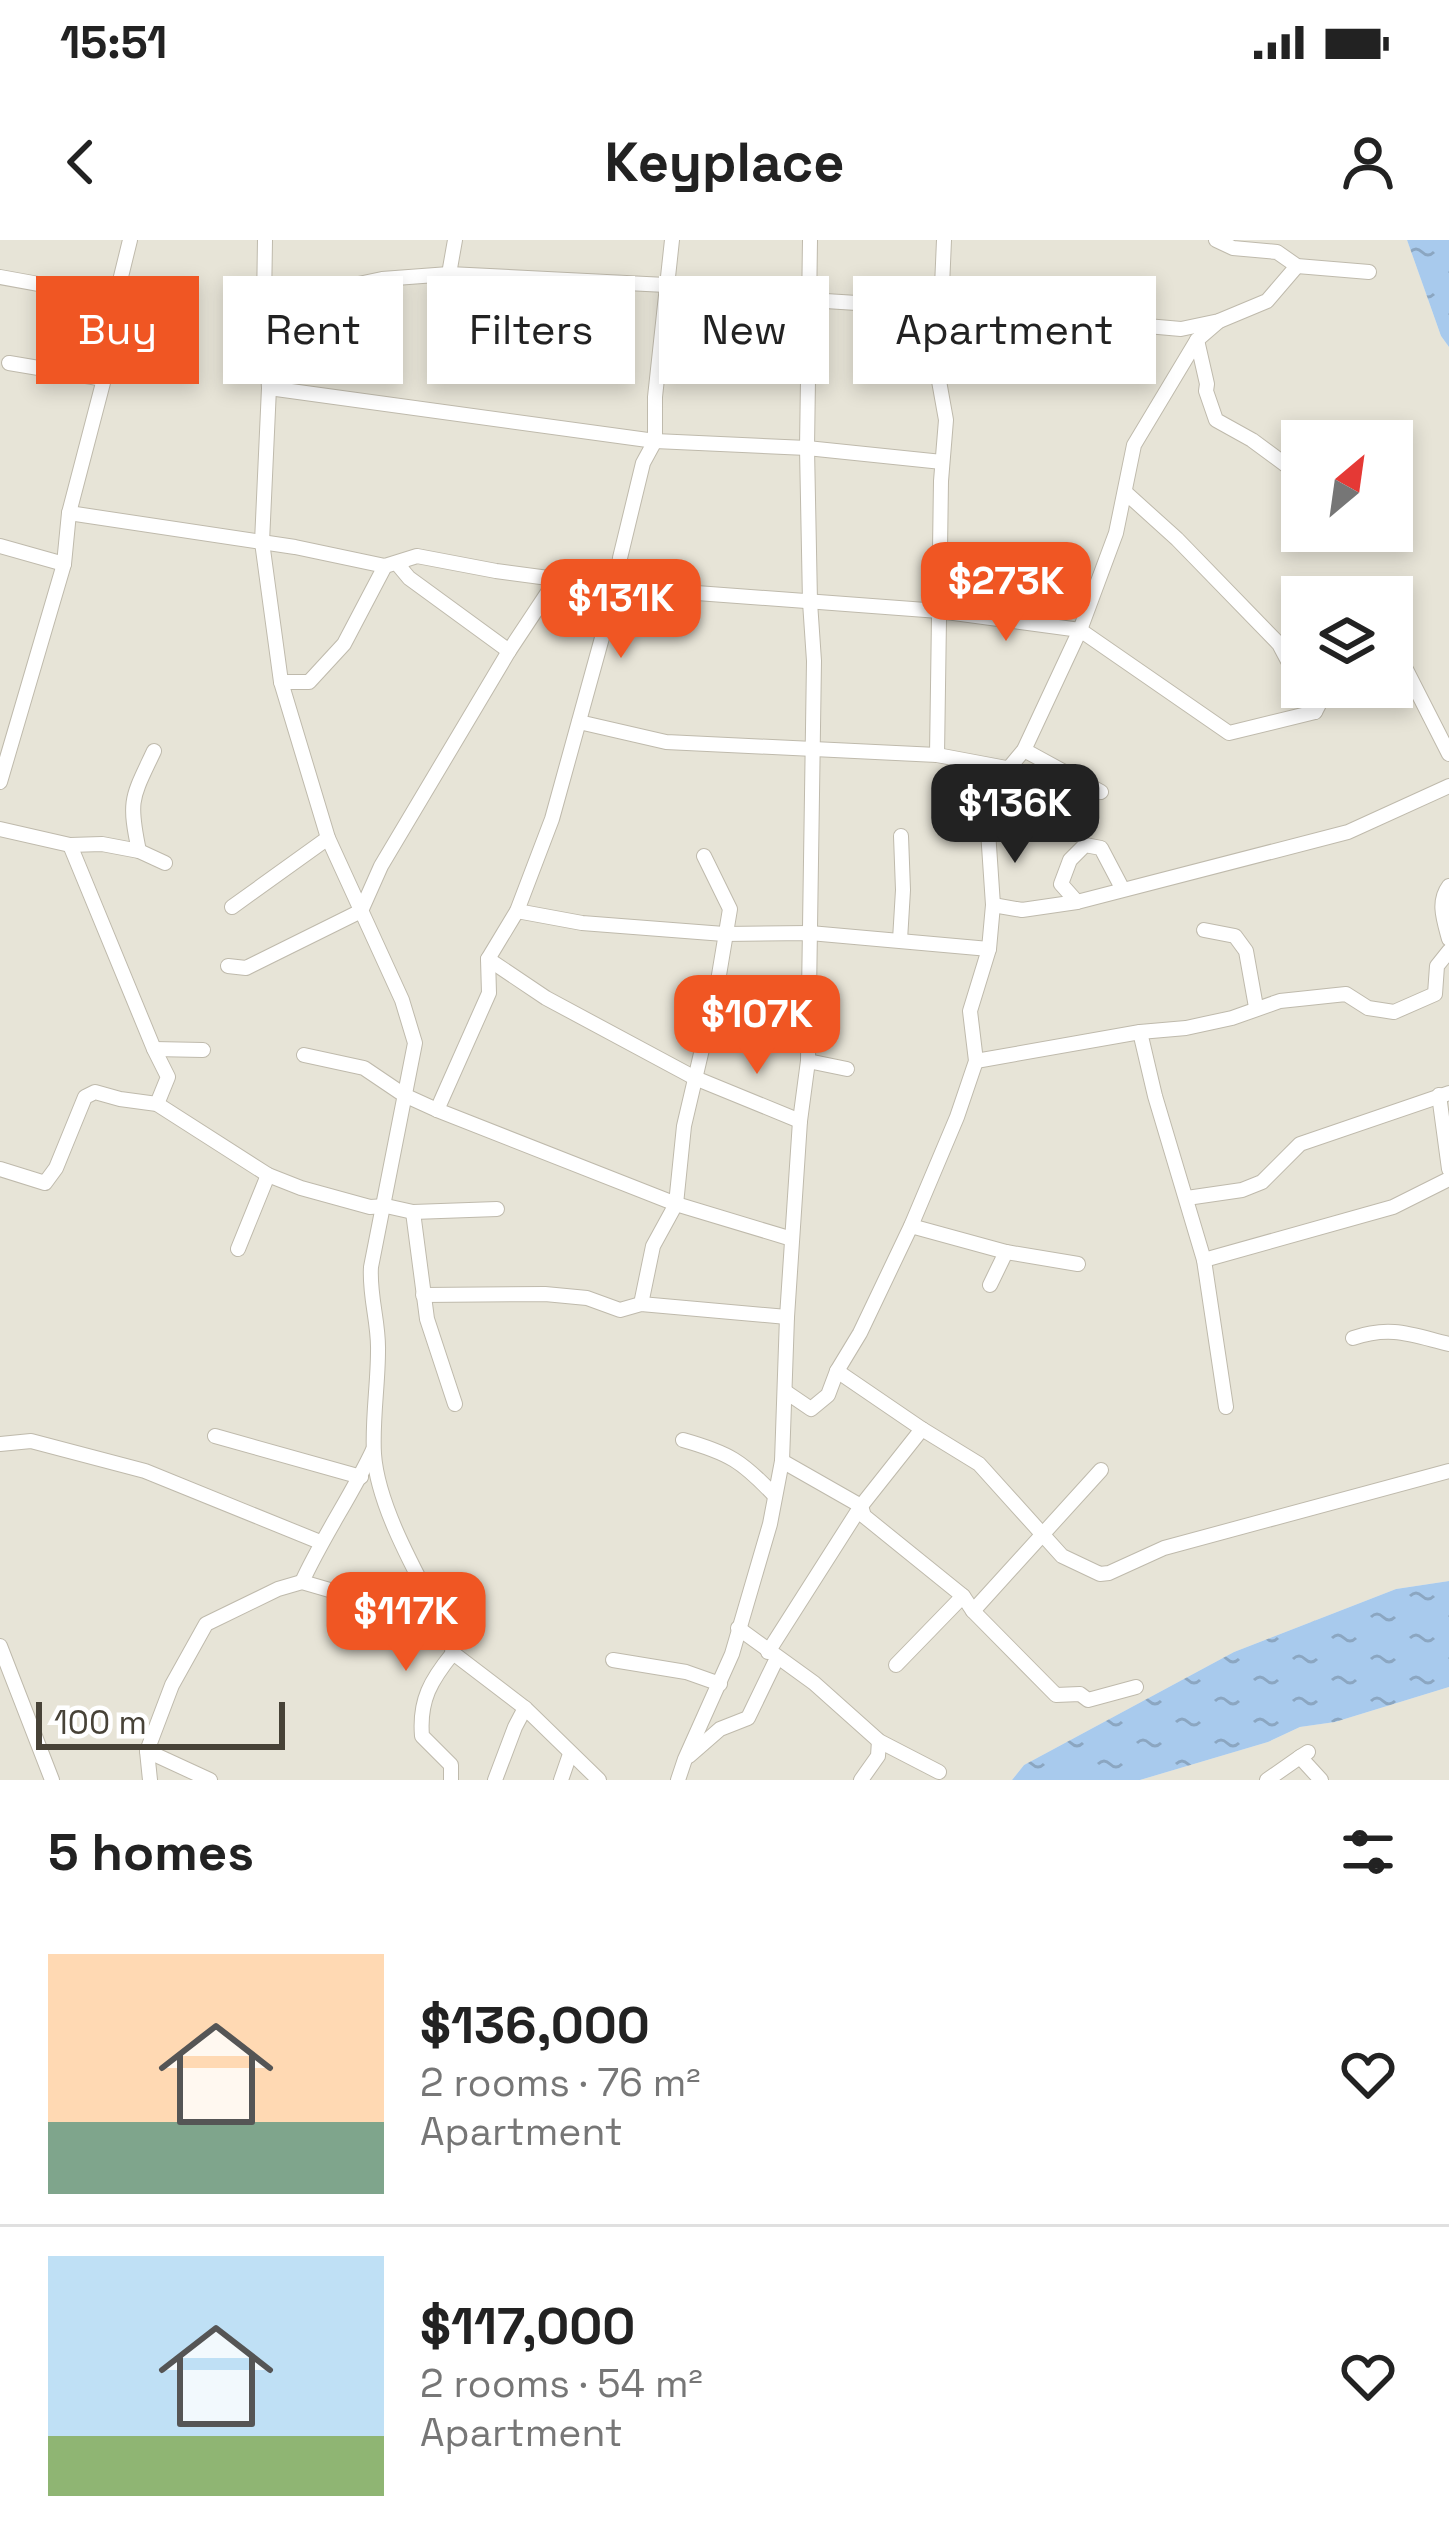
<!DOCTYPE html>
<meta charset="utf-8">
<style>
body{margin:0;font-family:"Space Grotesk",sans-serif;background:#f6f6f6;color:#222;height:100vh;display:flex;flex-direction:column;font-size:45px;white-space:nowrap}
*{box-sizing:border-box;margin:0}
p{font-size:39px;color:#767676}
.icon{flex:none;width:66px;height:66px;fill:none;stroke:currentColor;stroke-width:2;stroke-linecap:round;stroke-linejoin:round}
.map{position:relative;height:1540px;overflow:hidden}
.side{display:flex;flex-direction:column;background:#fff;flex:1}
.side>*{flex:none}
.banner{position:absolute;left:36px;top:36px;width:1377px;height:108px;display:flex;gap:24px}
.needle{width:78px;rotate:29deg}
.tools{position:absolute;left:1281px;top:180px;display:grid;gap:24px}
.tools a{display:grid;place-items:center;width:132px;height:132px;border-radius:0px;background:#fff;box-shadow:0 6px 18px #0003;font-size:60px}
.scale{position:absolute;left:36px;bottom:30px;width:249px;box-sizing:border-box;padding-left:12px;border:6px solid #474237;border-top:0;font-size:33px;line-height:42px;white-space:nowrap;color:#474237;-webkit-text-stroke:9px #fff;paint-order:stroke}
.price{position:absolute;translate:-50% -102px;padding:0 27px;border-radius:24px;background:#f05623;color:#fff;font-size:39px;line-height:78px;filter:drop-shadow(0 3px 6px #0008)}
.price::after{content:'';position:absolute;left:50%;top:72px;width:36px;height:27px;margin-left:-18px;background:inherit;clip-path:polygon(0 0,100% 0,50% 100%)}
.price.current{background:#222;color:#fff}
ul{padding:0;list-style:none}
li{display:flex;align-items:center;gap:36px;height:300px;padding:0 48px}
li+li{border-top:3px solid #e0e0e0}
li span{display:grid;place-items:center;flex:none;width:336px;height:240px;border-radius:0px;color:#555}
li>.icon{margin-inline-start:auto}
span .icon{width:144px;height:144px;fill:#fffc;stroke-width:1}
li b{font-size:51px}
h2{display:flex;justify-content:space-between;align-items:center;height:144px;padding:0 48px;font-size:51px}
.tag{padding:0 42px;border-radius:0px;background:#fff;box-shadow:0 6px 18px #0003;font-size:42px;line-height:108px}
.tag.current{background:#f05623;color:#fff}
.status{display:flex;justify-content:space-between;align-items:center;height:84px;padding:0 60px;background:#fff;direction:ltr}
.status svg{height:33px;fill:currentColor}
header{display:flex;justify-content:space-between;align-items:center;height:156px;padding:0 48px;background:#fff;font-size:54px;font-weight:700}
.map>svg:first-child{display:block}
</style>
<div class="status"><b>15:51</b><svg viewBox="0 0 49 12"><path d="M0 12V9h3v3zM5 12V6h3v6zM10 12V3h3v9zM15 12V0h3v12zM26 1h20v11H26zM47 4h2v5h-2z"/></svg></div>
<header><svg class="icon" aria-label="back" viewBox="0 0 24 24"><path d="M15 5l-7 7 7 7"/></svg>Keyplace<svg class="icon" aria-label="person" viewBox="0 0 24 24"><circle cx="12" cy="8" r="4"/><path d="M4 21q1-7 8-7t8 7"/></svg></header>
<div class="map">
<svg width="1449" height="1540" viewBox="0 0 1449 1540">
<defs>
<pattern id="water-ripples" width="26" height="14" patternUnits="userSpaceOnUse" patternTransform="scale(3)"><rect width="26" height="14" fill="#a8caed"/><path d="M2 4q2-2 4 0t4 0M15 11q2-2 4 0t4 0" fill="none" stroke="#8ba6c1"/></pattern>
</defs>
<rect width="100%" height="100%" fill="#f4f1e9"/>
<g fill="#e7e4d7" fill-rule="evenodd">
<path d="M0,0H1407L1441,96L1449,107V1341L1396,1349L1234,1412L1024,1525L1012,1540H0ZM1302,201H1392V291H1302ZM1302,357H1392V447H1302Z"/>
<path d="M1449,1447V1540H1140L1268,1502L1300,1487L1335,1482Z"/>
</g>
<g fill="url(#water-ripples)">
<path d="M1407,0H1449V107L1441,96Z"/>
<path d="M1449,1341V1447L1335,1482L1300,1487L1268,1502L1140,1540H1012L1024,1525L1234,1412L1396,1349Z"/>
</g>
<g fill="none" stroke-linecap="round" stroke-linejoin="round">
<g stroke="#bfbaac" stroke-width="16">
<g id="street">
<path d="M265,0L264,64L269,148L262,302L281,442L328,598L402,760L415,803L371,1027C369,1056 379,1083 378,1111C378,1145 372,1180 374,1214C378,1271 423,1344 449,1396L453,1413L525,1468L599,1540"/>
<path d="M1216,0L1233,8L1277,12L1297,26L1369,32"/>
<path d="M449,34L455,0"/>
<path d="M0,37L88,53H117"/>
<path d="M264,64L382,39L449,34L666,45L810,60L966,70L1181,89L1219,81L1267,61L1297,26"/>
<path d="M941,70L944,0"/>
<path d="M1197,100L1207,144L1206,151L1216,180L1252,200L1302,237"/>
<path d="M9,123L104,139"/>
<path d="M269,148L655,201L807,208L942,222"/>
<path d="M1126,253L1177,299L1279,404L1315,472"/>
<path d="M69,273L295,307L385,326L417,316L496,331L616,347L939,371L1080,390L1229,493L1315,472L1328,447"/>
<path d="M0,306L64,324"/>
<path d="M404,321L399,326L409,338L509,411"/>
<path d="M1392,402L1449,514"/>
<path d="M281,442H309L344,404L385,326"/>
<path d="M579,482L666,502L937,515L1006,528"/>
<path d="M1024,510L1101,552"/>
<path d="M937,515L941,241L946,180L927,74L941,70"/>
<path d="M0,542L64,324L69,273L104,139L117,53L130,0"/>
<path d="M0,589L70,605L102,604L139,611L165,623"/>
<path d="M70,605L154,809L168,837L157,864"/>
<path d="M139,611C128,559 132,558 154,511"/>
<path d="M1449,646C1437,662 1444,680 1449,699"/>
<path d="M1077,662L1061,644L1070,620L1085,605L1101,608L1122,648"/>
<path d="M993,665L1022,670L1077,662L1348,592L1449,546"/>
<path d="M232,667L328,598"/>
<path d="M517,671L582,683L724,694L810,693L989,709"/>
<path d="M1204,690L1235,696L1246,711L1256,767"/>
<path d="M900,700L903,650L901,596"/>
<path d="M488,719L546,758L695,838L800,881"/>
<path d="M228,726L246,728L361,671L381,626L509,411L556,340"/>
<path d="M1140,792L1155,856L1204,1020L1226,1167"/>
<path d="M154,809L203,810"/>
<path d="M304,815L364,828L404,855L437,870L676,964L792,999"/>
<path d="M808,821L847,829"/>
<path d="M976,821L1140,792L1186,788L1232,778L1280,761L1346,754L1368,768L1394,772L1435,754L1437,726L1449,711"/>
<path d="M1439,855L1449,929"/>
<path d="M437,870L489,753L488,719L517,671L552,579L616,347L620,318L643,223L655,201V157L672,0"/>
<path d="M0,929L45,943L56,928L85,857L95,852L120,859L157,864L268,935L301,948L370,967L386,966L413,972L497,969"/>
<path d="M1187,958L1242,950L1262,942L1300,904L1449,853"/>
<path d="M413,972L427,1079L455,1164"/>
<path d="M911,986L1006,1012L1078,1024"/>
<path d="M238,1009L268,935"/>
<path d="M1204,1020L1393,967L1449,939"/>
<path d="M990,1045L1006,1012"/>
<path d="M423,1055L545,1054L587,1058L620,1070L641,1064L787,1077"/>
<path d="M641,1064L653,1006L676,964L684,886L718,741L730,669L704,616"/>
<path d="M1353,1098C1391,1085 1412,1095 1449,1104"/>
<path d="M837,1131L922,1189L979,1224L1062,1316L1100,1334L1109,1333L1164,1308L1449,1231"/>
<path d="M786,1152L811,1169L828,1155L837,1131L860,1093L911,986L957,877L976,821L970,771L989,709L993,665L988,591L993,547L1024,510L1080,390L1116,293L1134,205L1197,100L1219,81"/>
<path d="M215,1196L361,1237"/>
<path d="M683,1200C729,1213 742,1221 775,1256"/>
<path d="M0,1204L31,1201L145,1231L320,1302"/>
<path d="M782,1221L861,1266L864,1276L963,1356L973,1371L1056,1455L1080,1454L1088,1460L1136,1447"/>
<path d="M302,1342C323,1296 352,1255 373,1210"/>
<path d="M973,1371L1101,1230"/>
<path d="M738,1388L814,1443L879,1501L939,1532"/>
<path d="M0,1406L52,1540"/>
<path d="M768,1412L861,1266L922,1189"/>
<path d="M613,1420L686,1432L720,1444"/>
<path d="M896,1425L963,1356"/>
<path d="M147,1511L210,1540"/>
<path d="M1308,1512L1300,1517L1321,1540"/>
<path d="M689,1516L720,1489L748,1478L777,1418"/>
<path d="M150,1540L147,1511L172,1445L206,1384L278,1349L302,1342L443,1383"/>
<path d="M451,1540V1525L422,1496C419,1460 431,1440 453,1413"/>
<path d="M495,1540L515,1487L525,1468"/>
<path d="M561,1540L570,1514"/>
<path d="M678,1540L685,1519L732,1414L770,1284L782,1221L787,1077L800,881L808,821L814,421L810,362L807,208L810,0"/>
<path d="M861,1540L878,1516L879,1501"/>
<path d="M1267,1540L1300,1517"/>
</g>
</g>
<use href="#street" stroke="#fff" stroke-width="14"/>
</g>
</svg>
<div class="tools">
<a><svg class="needle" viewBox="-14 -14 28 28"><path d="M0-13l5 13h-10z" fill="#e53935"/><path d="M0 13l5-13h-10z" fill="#767676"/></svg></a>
<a><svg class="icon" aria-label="layers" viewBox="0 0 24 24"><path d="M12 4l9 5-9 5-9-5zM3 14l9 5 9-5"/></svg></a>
</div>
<div class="scale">100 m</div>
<b class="price" style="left:1006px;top:404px">$273K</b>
<b class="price" style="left:621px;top:421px">$131K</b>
<b class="price current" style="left:1015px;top:626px">$136K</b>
<b class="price" style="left:757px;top:837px">$107K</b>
<b class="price" style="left:406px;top:1434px">$117K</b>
<div class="banner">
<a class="tag current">Buy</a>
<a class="tag">Rent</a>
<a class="tag">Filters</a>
<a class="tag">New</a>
<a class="tag">Apartment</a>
</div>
</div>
<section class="side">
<h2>5 homes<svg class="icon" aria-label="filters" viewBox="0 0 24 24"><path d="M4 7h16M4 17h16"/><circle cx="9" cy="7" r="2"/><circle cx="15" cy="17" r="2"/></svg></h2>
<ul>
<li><span style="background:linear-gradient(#ffd9b3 70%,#7fa58c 0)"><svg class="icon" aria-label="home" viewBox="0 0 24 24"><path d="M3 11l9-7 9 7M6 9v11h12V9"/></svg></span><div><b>$136,000</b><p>2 rooms · 76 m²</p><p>Apartment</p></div><svg class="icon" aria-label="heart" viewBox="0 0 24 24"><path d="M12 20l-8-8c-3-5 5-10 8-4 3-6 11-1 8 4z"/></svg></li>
<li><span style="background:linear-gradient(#bfe0f5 75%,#8fb573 0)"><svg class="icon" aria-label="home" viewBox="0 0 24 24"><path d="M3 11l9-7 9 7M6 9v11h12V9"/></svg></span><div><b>$117,000</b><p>2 rooms · 54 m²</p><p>Apartment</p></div><svg class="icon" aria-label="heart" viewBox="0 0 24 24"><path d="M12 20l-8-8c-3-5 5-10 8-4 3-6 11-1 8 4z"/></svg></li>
</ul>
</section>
